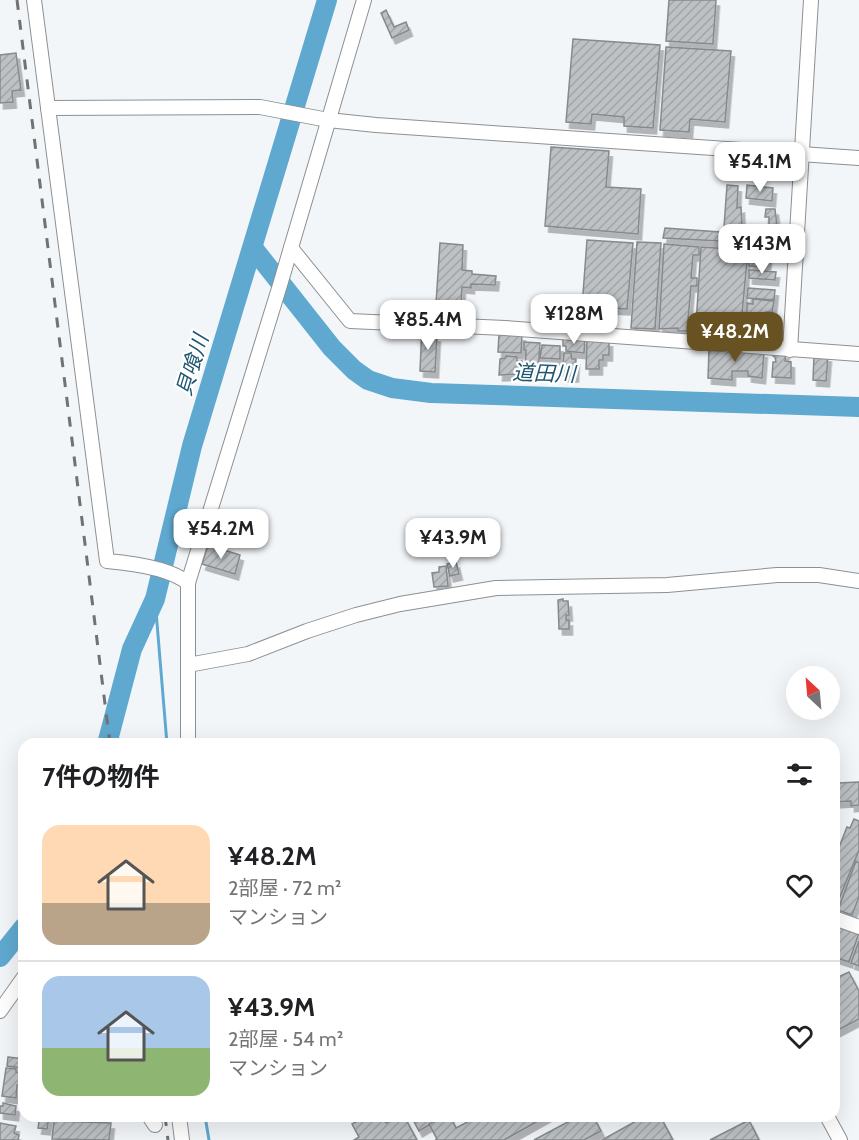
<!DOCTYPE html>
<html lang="ja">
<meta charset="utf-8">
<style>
body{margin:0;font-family:Cabin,"Noto Sans JP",sans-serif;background:#f6f6f6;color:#202124;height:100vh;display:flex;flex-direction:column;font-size:22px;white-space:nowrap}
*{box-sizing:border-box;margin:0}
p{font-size:20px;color:#757577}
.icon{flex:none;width:33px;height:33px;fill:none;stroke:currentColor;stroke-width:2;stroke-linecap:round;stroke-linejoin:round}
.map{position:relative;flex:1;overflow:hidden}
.drawer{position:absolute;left:18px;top:738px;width:822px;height:384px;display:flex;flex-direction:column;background:#fff;border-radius:18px;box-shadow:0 6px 24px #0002}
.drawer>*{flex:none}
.needle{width:39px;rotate:334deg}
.tools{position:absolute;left:786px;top:666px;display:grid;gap:12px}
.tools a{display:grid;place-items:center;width:54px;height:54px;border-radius:50%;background:#fff;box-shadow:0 6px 24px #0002;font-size:30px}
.price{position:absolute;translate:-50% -51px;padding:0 14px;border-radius:12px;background:#fff;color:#222;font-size:20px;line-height:39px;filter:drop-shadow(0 2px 3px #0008)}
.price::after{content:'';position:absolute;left:50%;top:36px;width:18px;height:14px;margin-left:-9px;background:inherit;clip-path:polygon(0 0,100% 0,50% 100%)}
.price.active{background:#695222;color:#fff}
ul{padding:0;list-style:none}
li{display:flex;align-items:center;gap:18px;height:150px;padding:0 24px}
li+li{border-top:2px solid #e0e0e0}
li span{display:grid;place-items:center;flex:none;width:168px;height:120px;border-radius:18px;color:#555}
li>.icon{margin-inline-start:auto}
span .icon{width:72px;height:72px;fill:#fffc;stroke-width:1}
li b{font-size:26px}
h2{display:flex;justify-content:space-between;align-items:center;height:72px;padding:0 24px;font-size:26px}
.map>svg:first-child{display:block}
</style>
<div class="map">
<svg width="859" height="1140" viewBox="0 0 859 1140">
<defs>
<pattern id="building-hatch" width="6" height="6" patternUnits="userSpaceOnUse" patternTransform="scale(1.5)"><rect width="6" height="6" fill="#bdc1c3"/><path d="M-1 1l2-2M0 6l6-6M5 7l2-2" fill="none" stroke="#a2a5a7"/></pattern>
<filter id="shadow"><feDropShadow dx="3.5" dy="6" stdDeviation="0" flood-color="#0004"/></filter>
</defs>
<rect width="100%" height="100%" fill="#f3f6f9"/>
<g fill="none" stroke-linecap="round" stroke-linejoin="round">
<g stroke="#5fa9d0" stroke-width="3">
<path d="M155,599L167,744"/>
<path d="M205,1116L209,1140"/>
</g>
<g stroke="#5fa9d0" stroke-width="20">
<path d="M253,248L332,348L354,370L368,380L392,388L431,393L859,407"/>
<path d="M107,744L132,649L155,599L192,446L327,0"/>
<path d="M0,957L24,927"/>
</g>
</g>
<g fill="url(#building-hatch)" stroke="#868a8c" stroke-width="1.5" filter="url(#shadow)">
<path d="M669,0H716L713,44L666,41Z"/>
<path d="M386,10L394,27L406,22L409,30L392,38L381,13Z"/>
<path d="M573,39L660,45L653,128L624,126V117L592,114L591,124L566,122Z"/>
<path d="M666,47L731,51L725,122L690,119L689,132L660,130Z"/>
<path d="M16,53L21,90L12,91L13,102L0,103V55Z"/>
<path d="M551,147L609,151L606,187L641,189L638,234L545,226Z"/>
<path d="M727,185L738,186L737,208L741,207L742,225H748V233L738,232V237H733V241H723Z"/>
<path d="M747,185L773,188L772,201L746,198Z"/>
<path d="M766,209H775L777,226L769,225V217H765Z"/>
<path d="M754,226L775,227L774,240H767V245L753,244Z"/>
<path d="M665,228L720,232V241L663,238Z"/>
<path d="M587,240L633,243L627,309L582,307Z"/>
<path d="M637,242L661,243L655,329L631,328Z"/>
<path d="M440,243L463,245L462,270L472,271V274L496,276L495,285L471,284V288L462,287L461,305L436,303Z"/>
<path d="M664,244L699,247V255H693L691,278H697V286H691L687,331H678V328L659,329Z"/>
<path d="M701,247L748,250L740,335L722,334V326L709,325L708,327H700L699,324H696Z"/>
<path d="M756,249L769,250L767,264H764V267L749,266L750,251H756Z"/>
<path d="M749,270L776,272L775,280L749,278Z"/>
<path d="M748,288L775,290L774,300L747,298Z"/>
<path d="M753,299L774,301L772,312H766V317L747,314V303L753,304Z"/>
<path d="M422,326L429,327V336H437L435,372L420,371Z"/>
<path d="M499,334L522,335L521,353L498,352Z"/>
<path d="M563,338L585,339L584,353L566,351V346H563Z"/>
<path d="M587,339L609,341V355H603V360H599V369H586Z"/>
<path d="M524,342L540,343L538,373H525L526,350H524Z"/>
<path d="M542,345L560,346V359L540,358Z"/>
<path d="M709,349L764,352L762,378L748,376V371H732V380L708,378Z"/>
<path d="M773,352L786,353L785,361L791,362V378L772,377L773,362H776L775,357L773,356Z"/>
<path d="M564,353H571L572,359H576L575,376H562Z"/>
<path d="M814,355L828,356L826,381L813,380Z"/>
<path d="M506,356L517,357V361H522L521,374L499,375L500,359L505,358Z"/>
<path d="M208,545L240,555L235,574L202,564Z"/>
<path d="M456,562L459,574L450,576L447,564Z"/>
<path d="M446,566L448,586L434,587L432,573L439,572V567Z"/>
<path d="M563,599V601H568L569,615H566V620H569V629H559L558,600Z"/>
<path d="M859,782V805L851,806V801L834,802V788L839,787L838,783Z"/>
<path d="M854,819L859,821V850L835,909L834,860L847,827L850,828Z"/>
<path d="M856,861L859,863V897L852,915L838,910Z"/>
<path d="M834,924L859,933L849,962L834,957Z"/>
<path d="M859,941V966L851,963Z"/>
<path d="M849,972L859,991V1019L834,1032V979Z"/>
<path d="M8,1057L24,1059L23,1068L7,1066Z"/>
<path d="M6,1068L16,1069V1072L22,1073L21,1077H19V1085H17L16,1098L2,1096Z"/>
<path d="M3,1103L16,1106L15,1115L0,1113V1106H3Z"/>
<path d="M40,1116L49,1117L47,1129L38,1128Z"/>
<path d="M366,1116H382L386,1123L398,1116H404L417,1140H354L359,1137L352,1124Z"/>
<path d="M411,1116H444L419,1131Z"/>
<path d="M444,1116H450L456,1128L475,1118L473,1116H547L504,1140H435L437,1139L429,1124Z"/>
<path d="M579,1116H593L601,1131L584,1140H534Z"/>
<path d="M645,1116H660L673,1140H602Z"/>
<path d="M749,1120L759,1140H710Z"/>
<path d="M54,1121L111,1123L109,1140L52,1139Z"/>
<path d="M0,1123L16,1126L14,1133L19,1135L18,1140H0Z"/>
</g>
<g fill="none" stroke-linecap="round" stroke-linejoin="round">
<g stroke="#8d9092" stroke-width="16">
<g id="minor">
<path d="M34,0L107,561C130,563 170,568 188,583"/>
<path d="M48,108L260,107L328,120L376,125L859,158"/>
<path d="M291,248L350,321L505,328L859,354"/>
<path d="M790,350L811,0"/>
<path d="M188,665L248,654L307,631L356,615L400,604L496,588L667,585L777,575H819L859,581"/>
<path d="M188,744V583L280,285L364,0"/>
<path d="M834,918L859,927"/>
<path d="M0,1011L24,977"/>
<path d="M149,1116L155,1125"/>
<path d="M179,1116L182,1140"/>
<path d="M827,1116L840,1140"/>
</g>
</g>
<use href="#minor" stroke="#fff" stroke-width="14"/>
<g stroke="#707273" stroke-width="3" stroke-dasharray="10 10" stroke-linecap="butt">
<path d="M17,0L110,744"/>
<path d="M165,1116L168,1140"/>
</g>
</g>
<g text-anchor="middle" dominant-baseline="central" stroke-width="4.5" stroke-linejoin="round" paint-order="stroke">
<g font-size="21" font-style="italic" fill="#1e5672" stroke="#fff">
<text transform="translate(192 365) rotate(-73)">貝喰川</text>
<text transform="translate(544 373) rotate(2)">道田川</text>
</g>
</g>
</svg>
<div class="tools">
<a><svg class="needle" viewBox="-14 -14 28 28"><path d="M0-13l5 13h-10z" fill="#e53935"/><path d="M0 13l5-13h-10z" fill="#757577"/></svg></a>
</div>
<b class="price" style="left:760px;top:193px">¥54.1M</b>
<b class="price" style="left:762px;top:275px">¥143M</b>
<b class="price" style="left:574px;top:345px">¥128M</b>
<b class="price" style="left:428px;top:351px">¥85.4M</b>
<b class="price active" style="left:735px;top:363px">¥48.2M</b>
<b class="price" style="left:221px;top:560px">¥54.2M</b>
<b class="price" style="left:453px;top:569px">¥43.9M</b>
<section class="drawer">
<h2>7件の物件<svg class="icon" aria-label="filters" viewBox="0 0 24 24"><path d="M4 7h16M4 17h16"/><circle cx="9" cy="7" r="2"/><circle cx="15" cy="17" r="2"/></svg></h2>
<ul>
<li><span style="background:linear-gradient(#ffd9b3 65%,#b9a48a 0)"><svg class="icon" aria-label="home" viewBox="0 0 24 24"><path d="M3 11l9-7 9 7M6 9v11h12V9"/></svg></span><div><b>¥48.2M</b><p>2部屋 · 72 m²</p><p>マンション</p></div><svg class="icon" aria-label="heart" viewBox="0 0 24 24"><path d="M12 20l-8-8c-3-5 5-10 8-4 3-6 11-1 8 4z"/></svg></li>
<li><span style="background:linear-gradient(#a9c7e8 60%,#8fb573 0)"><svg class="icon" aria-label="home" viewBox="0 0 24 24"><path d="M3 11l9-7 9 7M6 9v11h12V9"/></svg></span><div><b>¥43.9M</b><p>2部屋 · 54 m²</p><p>マンション</p></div><svg class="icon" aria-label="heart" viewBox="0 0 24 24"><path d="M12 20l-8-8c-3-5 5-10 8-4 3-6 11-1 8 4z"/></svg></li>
</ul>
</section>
</div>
